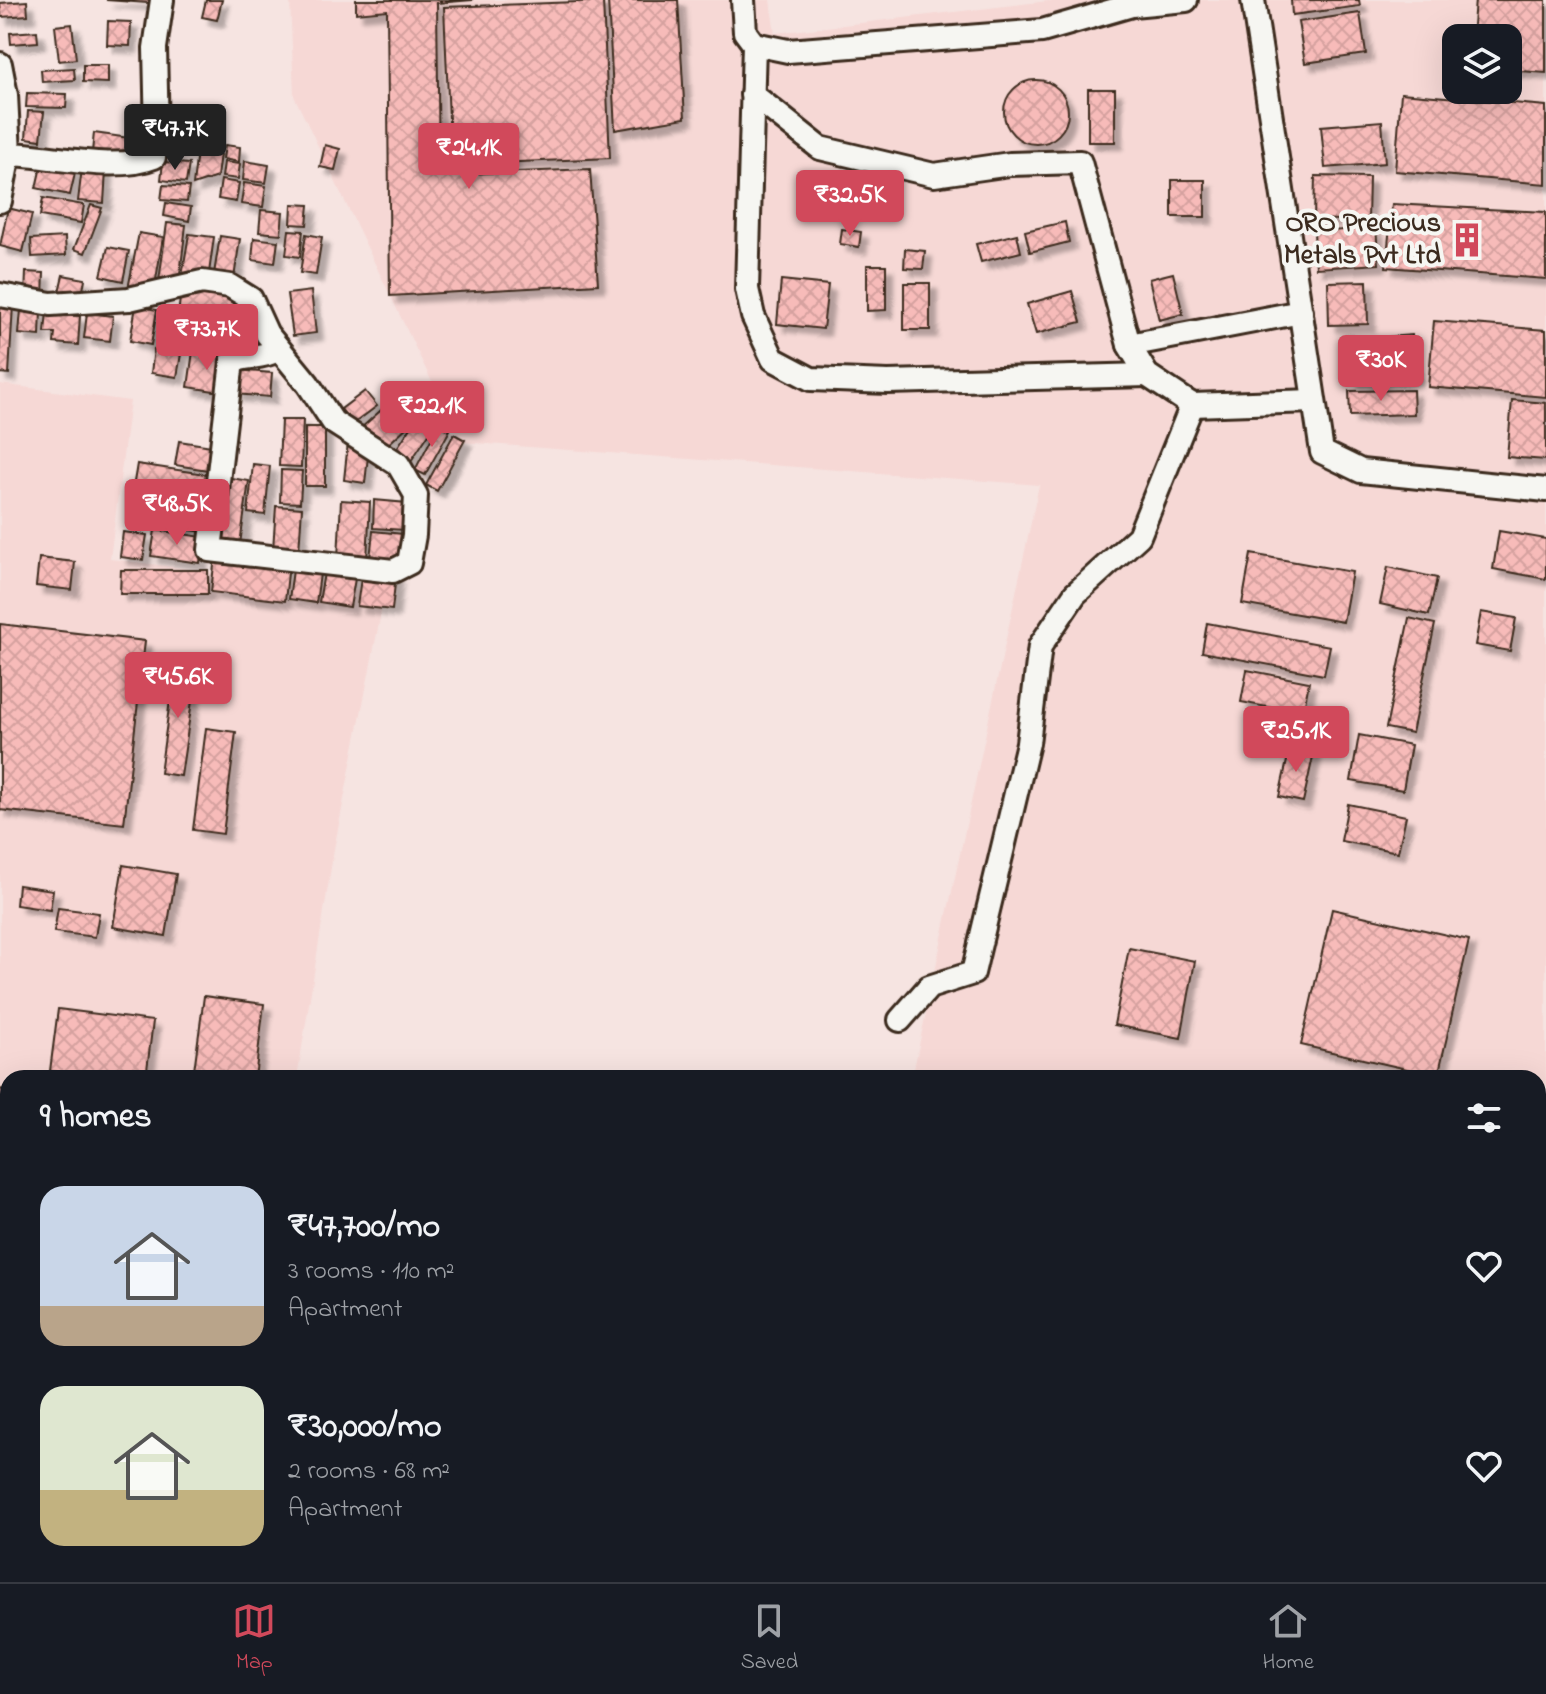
<!DOCTYPE html>
<meta charset="utf-8">
<style>
body{margin:0;font-family:"Indie Flower",sans-serif;background:#242831;color:#f1f3f6;height:100vh;display:flex;flex-direction:column;font-size:30px;white-space:nowrap}
*{box-sizing:border-box;margin:0}
p{font-size:26px;color:#9ea1a6}
.icon{flex:none;width:44px;height:44px;fill:none;stroke:currentColor;stroke-width:2;stroke-linecap:round;stroke-linejoin:round}
.map{position:relative;flex:1;overflow:hidden}
.details{position:absolute;left:0px;top:1070px;width:1546px;height:512px;display:flex;flex-direction:column;background:#171b24;border-radius:24px 24px 0 0;box-shadow:0 8px 32px #0002}
.details>*{flex:none}
.buttons{position:absolute;left:1442px;top:24px;display:grid;gap:16px}
.buttons a{display:grid;place-items:center;width:80px;height:80px;border-radius:16px;background:#171b24;box-shadow:0 8px 32px #0002;font-size:40px}
.price{position:absolute;translate:-50% -68px;padding:0 18px;border-radius:8px;background:#d1495b;color:#fff;font-size:26px;line-height:52px;filter:drop-shadow(0 2px 4px #0008)}
.price::after{content:'';position:absolute;left:50%;top:48px;width:24px;height:18px;margin-left:-12px;background:inherit;clip-path:polygon(0 0,100% 0,50% 100%)}
.price.active{background:#222;color:#fff}
ul{padding:0;list-style:none}
li{display:flex;align-items:center;gap:24px;height:200px;padding:0 40px}
li span{display:grid;place-items:center;flex:none;width:224px;height:160px;border-radius:24px;color:#555}
li>.icon{margin-inline-start:auto}
span .icon{width:96px;height:96px;fill:#fffc;stroke-width:1}
li b{font-size:34px}
h2{display:flex;justify-content:space-between;align-items:center;height:96px;padding:0 40px;font-size:34px}
.menu{display:flex;justify-content:space-around;align-items:center;height:112px;border-top:2px solid #363941;background:#171b24;font-size:22px;color:#9ea1a6}
.menu a{display:grid;justify-items:center;gap:4px}
.menu .active{color:#d1495b}
.map>svg:first-child{display:block}
</style>
<div class="map">
<svg width="1546" height="1582" viewBox="0 0 1546 1582">
<defs>
<pattern id="building-cross-hatch" width="8" height="8" patternUnits="userSpaceOnUse" patternTransform="scale(2)"><rect width="8" height="8" fill="#f7bbb9"/><path d="M0 0l8 8M0 8l8-8" fill="none" stroke="#d5a19f"/></pattern>
<filter id="shadow"><feDropShadow dx="7" dy="7" stdDeviation="2" flood-color="#0004"/></filter>
</defs>
<rect width="100%" height="100%" fill="#f6e4e1"/>
<filter id="ink" filterUnits="userSpaceOnUse"><feTurbulence type="fractalNoise" baseFrequency=".0125" numOctaves="2"/><feDisplacementMap in="SourceGraphic" scale="16" xChannelSelector="R" yChannelSelector="G"/><feConvolveMatrix kernelMatrix="1 2 1 2 8 2 1 2 1" color-interpolation-filters="sRGB"/></filter>
<g filter="url(#ink)">
<g fill="#f6d8d5" fill-rule="evenodd">
<path d="M290,0H770L775,33L1057,0H1546V1582H684L688,1574H1538V1078H912L1039,485L461,442L294,96ZM1456,38H1508V90H1456Z"/>
<path d="M0,384L130,401L110,559L385,593L334,849L297,1078H8V1353L0,1352Z"/>
</g>
<g fill="url(#building-cross-hatch)" stroke="#3b2a1e" stroke-width="2" filter="url(#shadow)">
<path d="M106,0H161V4Z"/>
<path d="M206,0H222L217,20L202,17Z"/>
<path d="M356,0H473L437,3L439,175L590,169L598,284L390,296L387,10L356,13Z"/>
<path d="M608,0H678L685,118L615,130Z"/>
<path d="M1291,0H1359L1360,6L1292,15Z"/>
<path d="M1475,0H1546V73L1508,70V38H1472Z"/>
<path d="M27,1L28,15L1,17L0,3Z"/>
<path d="M603,1L610,158L451,165L444,7Z"/>
<path d="M1360,13L1366,54L1305,63L1298,22Z"/>
<path d="M108,21L131,22L130,46L107,45Z"/>
<path d="M72,24L76,59L59,61L55,26Z"/>
<path d="M37,31L38,42L11,44L10,33Z"/>
<path d="M83,65H108V83L83,82Z"/>
<path d="M74,68L75,80L42,82L41,70Z"/>
<circle cx="1036" cy="112" r="32"/>
<rect x="1088" y="89" width="27" height="53"/>
<path d="M27,93L67,94L66,108L26,107Z"/>
<path d="M1401,93L1546,106V184L1395,171Z"/>
<path d="M28,111L44,112L41,140L26,138Z"/>
<path d="M1382,121L1385,163L1325,168L1321,126Z"/>
<path d="M94,133L130,138L128,157L92,152Z"/>
<path d="M198,142L221,145L217,177L193,185Z"/>
<path d="M225,145L240,147L239,162L223,159Z"/>
<path d="M325,145L340,149L335,170L320,167Z"/>
<path d="M245,161L269,165L266,183L243,180Z"/>
<path d="M42,162L76,169L70,195L36,188Z"/>
<path d="M163,162L189,164L186,183L161,180Z"/>
<path d="M224,162L240,164L238,179L222,177Z"/>
<path d="M82,168L106,170L104,203L78,201Z"/>
<path d="M1315,176L1369,177L1368,221L1314,219Z"/>
<path d="M221,180L239,183L236,202L218,199Z"/>
<rect x="1172" y="180" width="33" height="37"/>
<path d="M244,183L266,186L263,207L241,204Z"/>
<path d="M163,185L189,187L187,202L161,200Z"/>
<path d="M43,198L84,205L81,223L40,216Z"/>
<path d="M166,203L191,207L189,221L164,216Z"/>
<path d="M292,204L309,205L307,225L291,224Z"/>
<path d="M1392,204L1546,212V279L1386,267Z"/>
<path d="M91,205L102,208L85,253L74,249Z"/>
<path d="M8,208L32,214L23,252L0,246Z"/>
<path d="M261,210L283,212L281,234L259,232Z"/>
<path d="M1065,222L1069,242L1030,252L1025,231Z"/>
<path d="M167,223L186,225L179,283L159,281Z"/>
<path d="M1376,228L1379,264L1316,268L1314,232Z"/>
<path d="M842,229L861,232L859,247L840,244Z"/>
<path d="M289,230L303,231L300,257L286,255Z"/>
<path d="M139,233L163,237L154,292L128,289Z"/>
<path d="M189,234L214,237L208,280L182,276Z"/>
<path d="M306,234L322,237L316,275L300,273Z"/>
<path d="M1017,234L1021,252L981,262L976,244Z"/>
<path d="M220,236L240,239L234,278L214,274Z"/>
<path d="M65,237L66,255L32,257L31,239Z"/>
<path d="M254,238L278,241L275,263L252,260Z"/>
<path d="M108,247L129,251L123,281L101,276Z"/>
<path d="M905,249L925,251L923,269L904,268Z"/>
<path d="M867,265H886V310L867,311Z"/>
<path d="M26,272L44,273L43,297L25,296Z"/>
<path d="M1173,273L1183,314L1159,320L1149,279Z"/>
<path d="M63,275L85,279L81,301L58,296Z"/>
<path d="M781,280L828,285L823,329L777,324Z"/>
<path d="M1367,281L1368,324L1329,325L1328,282Z"/>
<rect x="904" y="283" width="26" height="47"/>
<path d="M181,290L251,299L248,324L178,315Z"/>
<path d="M311,291L316,333L293,336L287,294Z"/>
<path d="M1072,291L1081,322L1036,334L1027,304Z"/>
<path d="M0,304L13,305L9,374L0,373Z"/>
<path d="M136,306L157,310L151,345L130,341Z"/>
<path d="M21,309L41,310L40,336L19,334Z"/>
<path d="M47,311L60,312V315L80,316L78,345L54,343L55,333H45Z"/>
<path d="M87,313L113,316L110,341L84,338Z"/>
<path d="M178,317L249,327L246,350L175,341Z"/>
<path d="M1434,321L1546,330V397L1428,387Z"/>
<path d="M1412,335L1416,377L1352,382L1349,340Z"/>
<path d="M154,349L181,354L177,377L151,373Z"/>
<path d="M193,351L226,356L221,392L188,387Z"/>
<path d="M236,370L272,373L270,397L235,394Z"/>
<path d="M1413,390L1414,414L1350,416L1349,391Z"/>
<path d="M365,391L377,406L353,424L341,409Z"/>
<path d="M1512,400L1546,403V460L1507,457Z"/>
<path d="M388,404L408,426L382,450L361,428Z"/>
<path d="M419,415L434,426L411,461L395,451Z"/>
<path d="M281,420H303L301,467L279,466Z"/>
<path d="M439,424L450,430L425,475L415,470Z"/>
<rect x="305" y="427" width="20" height="59"/>
<path d="M454,434L465,440L437,491L426,485Z"/>
<path d="M179,441L212,446L208,470L175,465Z"/>
<path d="M348,442L368,456L365,483L344,480Z"/>
<path d="M137,464L212,475L207,505L132,494Z"/>
<path d="M253,464L270,466L265,515L248,513Z"/>
<path d="M281,470L302,471L300,503L280,502Z"/>
<path d="M225,477L249,481L240,544L216,541Z"/>
<path d="M341,500L370,502L367,560L338,558Z"/>
<path d="M374,500L407,503L405,530L373,528Z"/>
<path d="M160,501L208,508L204,532L157,525Z"/>
<path d="M276,506L302,508L299,551L273,549Z"/>
<path d="M155,530L203,537L200,563L151,556Z"/>
<path d="M373,531L403,534L400,562L370,559Z"/>
<path d="M1499,531L1546,539V579L1493,569Z"/>
<path d="M123,532L147,535L143,560L120,557Z"/>
<path d="M1251,554L1352,572L1343,622L1242,604Z"/>
<path d="M215,556L289,564L285,601L211,592Z"/>
<path d="M39,558L75,562L72,590L36,586Z"/>
<path d="M294,563L321,567L316,603L289,599Z"/>
<path d="M325,567L356,573L350,607L319,602Z"/>
<path d="M1388,567L1437,578L1429,615L1380,604Z"/>
<path d="M121,570H208V594H120Z"/>
<path d="M362,571L396,575L392,610L357,606Z"/>
<path d="M1481,612L1516,618L1510,651L1475,645Z"/>
<path d="M1409,618L1435,624L1412,733L1386,728Z"/>
<path d="M1207,623L1330,646L1324,675L1202,652Z"/>
<path d="M0,624L145,641L124,824L0,810Z"/>
<path d="M175,664L197,667L181,776L160,773Z"/>
<path d="M1247,670L1309,682L1303,714L1241,702Z"/>
<path d="M206,728L236,732L223,834L193,830Z"/>
<path d="M1359,735L1411,745L1403,790L1351,781Z"/>
<path d="M1290,747L1314,752L1303,802L1279,797Z"/>
<path d="M1348,804L1406,816L1398,852L1341,841Z"/>
<path d="M123,865L176,874L166,936L113,927Z"/>
<path d="M18,885L53,890L50,910L16,905Z"/>
<path d="M58,908L99,913L95,937L54,932Z"/>
<path d="M1332,909L1469,940L1438,1076L1301,1045Z"/>
<path d="M1129,948L1195,961L1181,1038L1114,1025Z"/>
<path d="M204,996L264,1004L255,1078H193Z"/>
<path d="M58,1009L153,1021L146,1078H105L50,1071Z"/>
<path d="M0,1089L8,1091V1195L0,1193Z"/>
<path d="M1538,1172L1546,1173V1266L1538,1265Z"/>
<path d="M0,1310L6,1312L2,1334H0Z"/>
<path d="M0,1355L8,1356V1370L0,1368Z"/>
<path d="M1538,1399L1546,1400V1444L1538,1443Z"/>
<path d="M1538,1468L1546,1469V1516H1538Z"/>
<path d="M636,1574H664L660,1582H631Z"/>
<path d="M884,1574H936L934,1582Z"/>
<path d="M1209,1574H1267L1265,1582H1207Z"/>
<path d="M1512,1574H1531L1530,1582H1511Z"/>
</g>
<g fill="none" stroke-linecap="round" stroke-linejoin="round">
<g stroke="#3b2a1e" stroke-width="28">
<g id="minor">
<path d="M743,0L745,32L754,44L788,51L1042,31L1132,5L1186,0"/>
<path d="M1253,0L1322,452L1361,471L1546,490"/>
<path d="M754,44L747,289L753,316L773,359L811,379L888,382L1147,375"/>
<path d="M0,64L6,95L9,154"/>
<path d="M752,94L820,148L934,175L1010,164L1080,162L1129,345"/>
<path d="M0,201L9,154C52,155 114,173 154,157L157,134L155,48L162,0"/>
<path d="M0,295L51,304L129,299L202,282L230,286L251,299L267,334L308,384L333,422L398,464L416,495L414,535L409,563L393,571L210,550L232,361C248,356 263,358 278,350"/>
<path d="M1301,312L1129,345L1147,375L1192,405L1314,401"/>
<path d="M900,1020L929,987L973,973L1028,743L1040,646L1075,594L1139,536L1192,405"/>
<path d="M0,1561L8,1551"/>
</g>
</g>
<use href="#minor" stroke="#f6f6f2" stroke-width="22"/>
</g>
</g>
<defs>
<g id="building-bare" transform="scale(2.76)"><path d="M-4-6H4V6H1V3H-1V6H-4ZM-2.5-4.3h1.7v1.8h-1.7ZM.8-4.3h1.7v1.8H.8ZM-2.5-1h1.7V.8h-1.7ZM.8-1h1.7V.8H.8Z" fill="#d1495b" stroke="#f6f6f2" stroke-width="2.5" paint-order="stroke"/></g>
</defs>
<g fill-rule="evenodd">
<use href="#building-bare" x="1467" y="240"/>
</g>
<g text-anchor="middle" dominant-baseline="central" stroke-width="8" stroke-linejoin="round" paint-order="stroke">
<g font-size="28" font-weight="bold" fill="#3b2a1e" stroke="#f6f6f2" text-anchor="end">
<text x="1441" y="224">ORO Precious<tspan x="1441" dy="32">Metals Pvt Ltd</tspan></text>
</g>
</g>
</svg>
<div class="buttons">
<a><svg class="icon" aria-label="layers" viewBox="0 0 24 24"><path d="M12 4l9 5-9 5-9-5zM3 14l9 5 9-5"/></svg></a>
</div>
<b class="price active" style="left:175px;top:172px">₹47.7K</b>
<b class="price" style="left:469px;top:191px">₹24.1K</b>
<b class="price" style="left:850px;top:238px">₹32.5K</b>
<b class="price" style="left:207px;top:372px">₹73.7K</b>
<b class="price" style="left:1381px;top:403px">₹30K</b>
<b class="price" style="left:432px;top:449px">₹22.1K</b>
<b class="price" style="left:177px;top:547px">₹48.5K</b>
<b class="price" style="left:178px;top:720px">₹45.6K</b>
<b class="price" style="left:1296px;top:774px">₹25.1K</b>
<section class="details">
<h2>9 homes<svg class="icon" aria-label="filters" viewBox="0 0 24 24"><path d="M4 7h16M4 17h16"/><circle cx="9" cy="7" r="2"/><circle cx="15" cy="17" r="2"/></svg></h2>
<ul>
<li><span style="background:linear-gradient(#c9d6e8 75%,#b9a48a 0)"><svg class="icon" aria-label="home" viewBox="0 0 24 24"><path d="M3 11l9-7 9 7M6 9v11h12V9"/></svg></span><div><b>₹47,700/mo</b><p>3 rooms · 110 m²</p><p>Apartment</p></div><svg class="icon" aria-label="heart" viewBox="0 0 24 24"><path d="M12 20l-8-8c-3-5 5-10 8-4 3-6 11-1 8 4z"/></svg></li>
<li><span style="background:linear-gradient(#dfe7d0 65%,#c2b280 0)"><svg class="icon" aria-label="home" viewBox="0 0 24 24"><path d="M3 11l9-7 9 7M6 9v11h12V9"/></svg></span><div><b>₹30,000/mo</b><p>2 rooms · 68 m²</p><p>Apartment</p></div><svg class="icon" aria-label="heart" viewBox="0 0 24 24"><path d="M12 20l-8-8c-3-5 5-10 8-4 3-6 11-1 8 4z"/></svg></li>
</ul>
</section>
</div>
<nav class="menu">
<a class="active"><svg class="icon" aria-label="map" viewBox="0 0 24 24"><path d="M3 6l6-2 6 2 6-2v14l-6 2-6-2-6 2zM9 4v14M15 6v14"/></svg>Map</a>
<a><svg class="icon" aria-label="saved" viewBox="0 0 24 24"><path d="M7 4h10v16l-5-4-5 4z"/></svg>Saved</a>
<a><svg class="icon" aria-label="home" viewBox="0 0 24 24"><path d="M3 11l9-7 9 7M6 9v11h12V9"/></svg>Home</a>
</nav>
